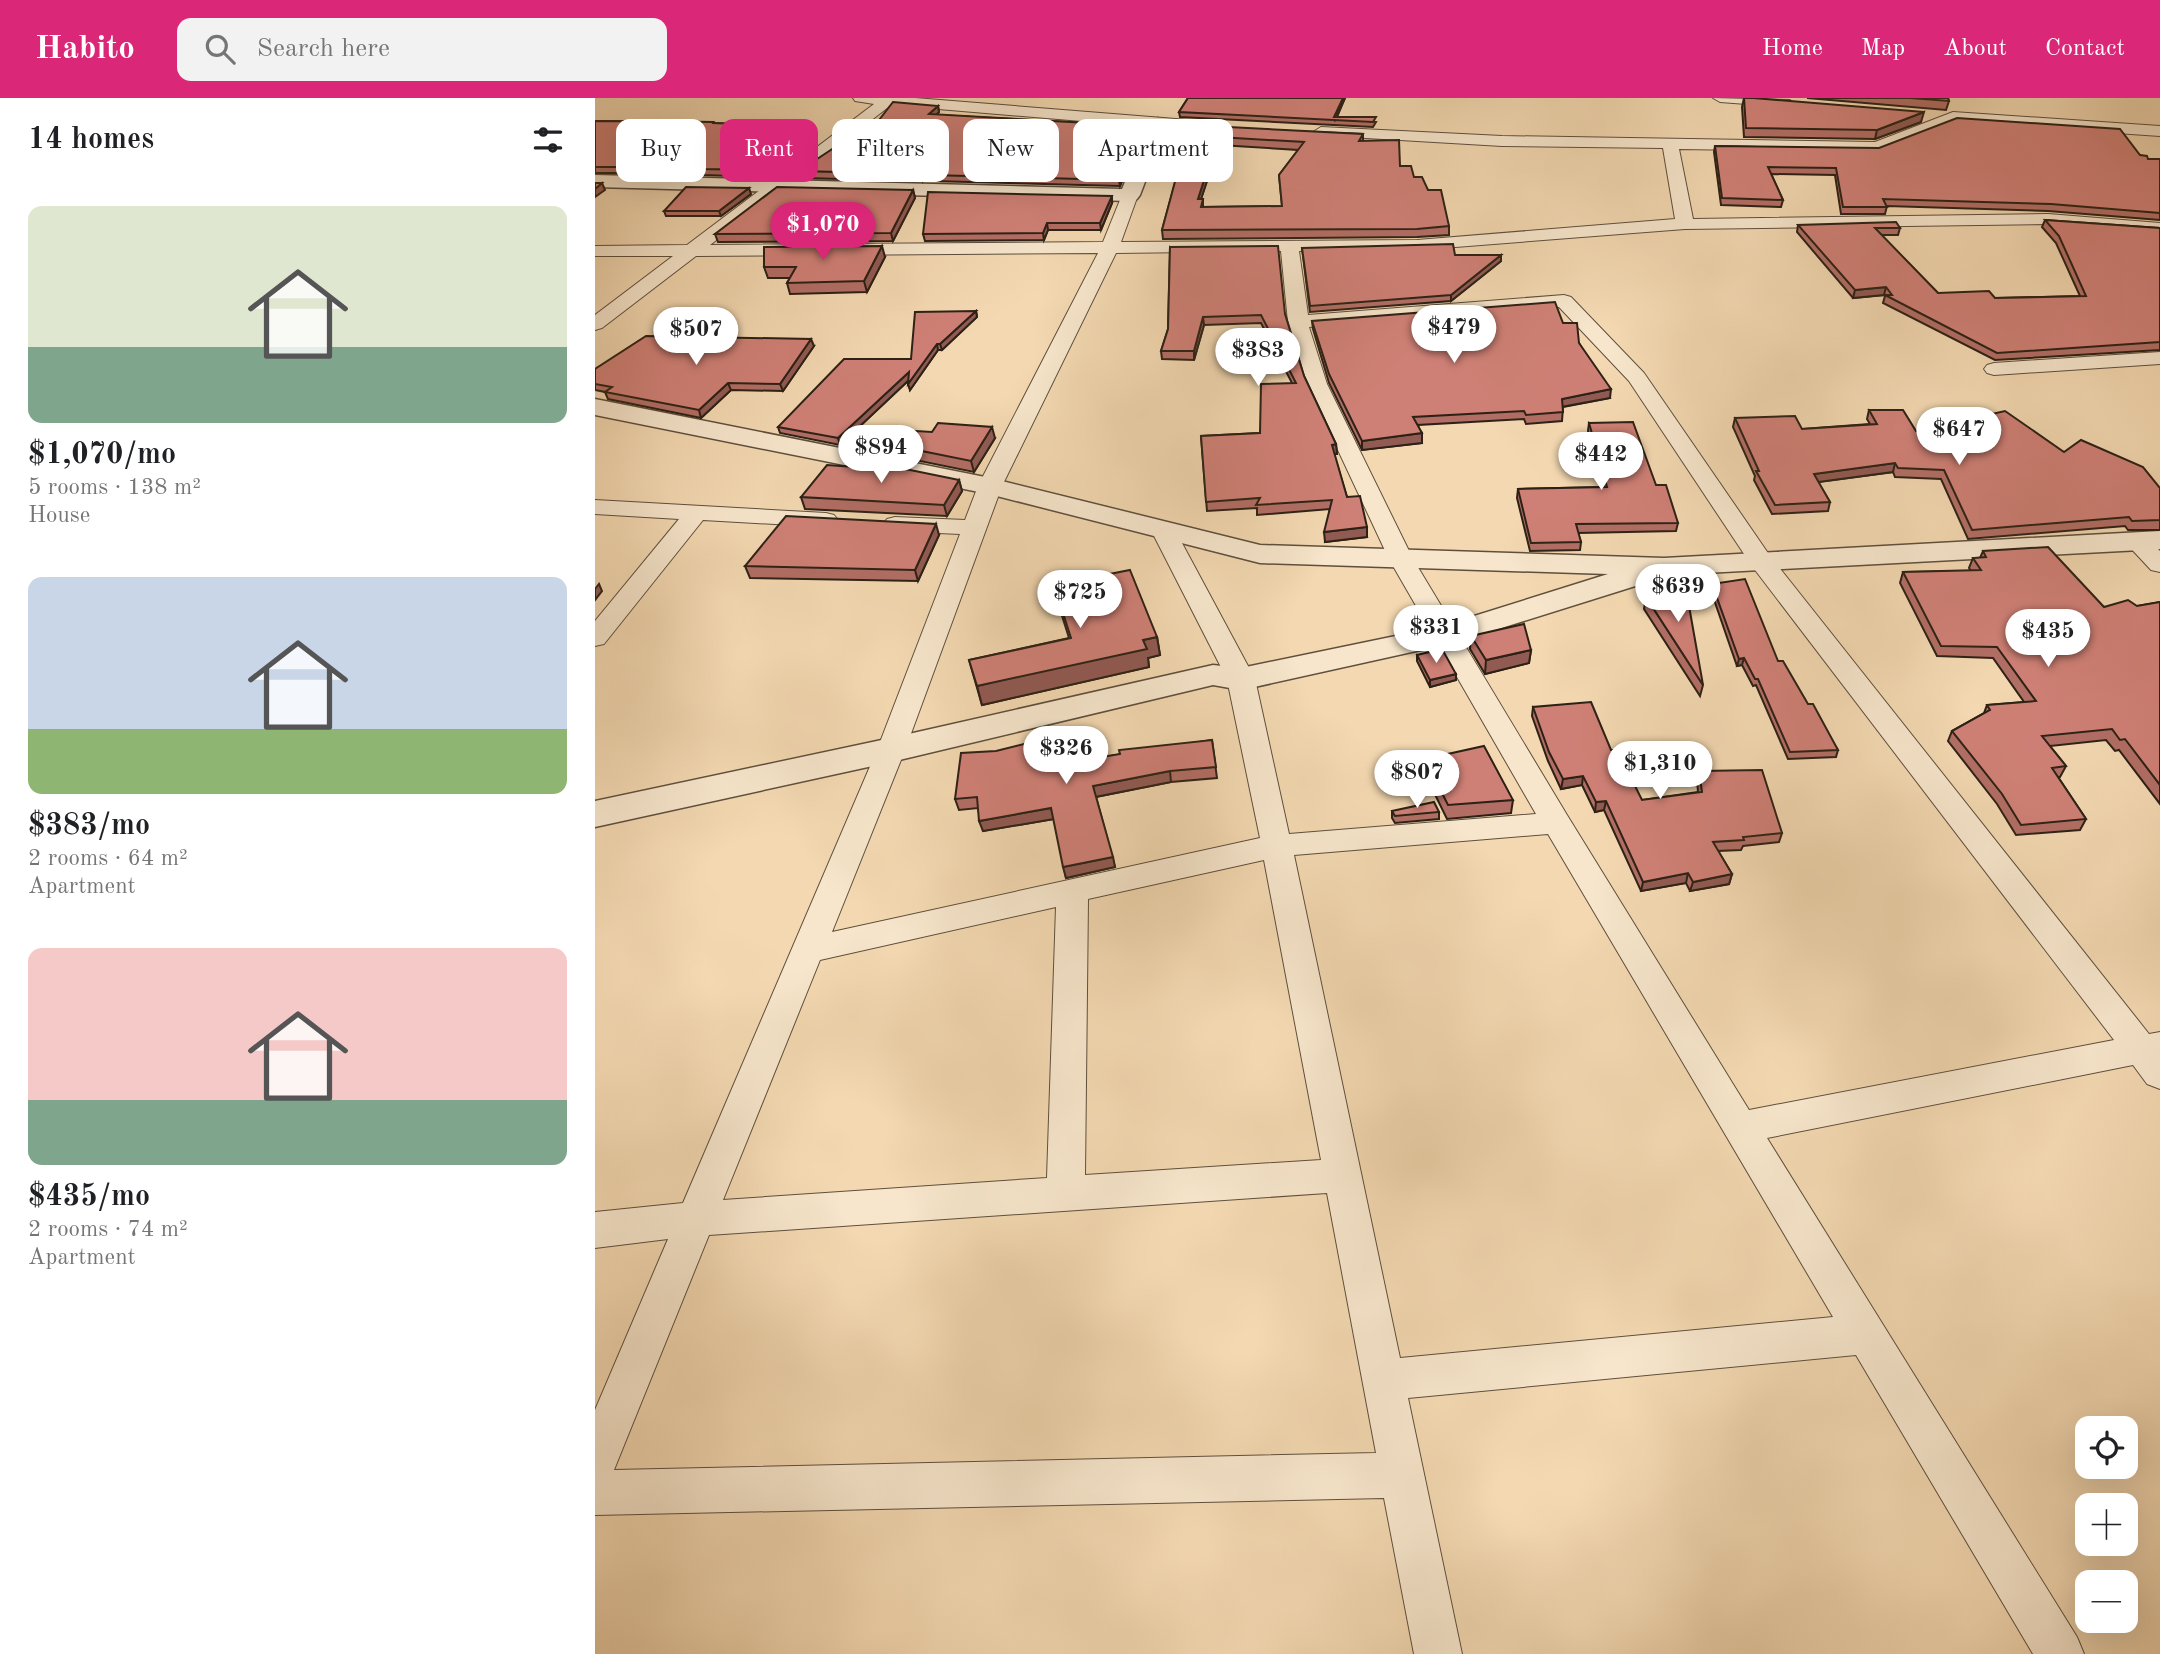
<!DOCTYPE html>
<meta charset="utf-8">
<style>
body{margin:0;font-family:"Old Standard TT",serif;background:#f2f2f2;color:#202124;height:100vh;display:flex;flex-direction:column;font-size:26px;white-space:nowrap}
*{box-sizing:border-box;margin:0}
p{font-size:23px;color:#757577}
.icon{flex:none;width:38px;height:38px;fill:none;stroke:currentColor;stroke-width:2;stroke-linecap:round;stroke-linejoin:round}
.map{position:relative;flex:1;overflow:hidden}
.drawer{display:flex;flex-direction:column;background:#fff;width:595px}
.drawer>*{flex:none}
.banner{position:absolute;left:21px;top:21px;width:665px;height:63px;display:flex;gap:14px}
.controls{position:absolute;left:1480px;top:1318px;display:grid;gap:14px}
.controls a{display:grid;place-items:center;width:63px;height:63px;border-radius:14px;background:#fff;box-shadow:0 7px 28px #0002;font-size:35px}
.price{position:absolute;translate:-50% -60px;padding:0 16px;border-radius:24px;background:#fff;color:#222;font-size:23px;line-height:46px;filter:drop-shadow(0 2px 4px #0008)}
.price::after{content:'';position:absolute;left:50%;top:42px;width:21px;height:16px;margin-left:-10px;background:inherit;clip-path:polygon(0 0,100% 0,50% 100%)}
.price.selected{background:#db2777;color:#fff}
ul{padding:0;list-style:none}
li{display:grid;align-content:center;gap:14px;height:371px;padding:0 28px}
li span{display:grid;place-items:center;height:217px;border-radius:14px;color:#555}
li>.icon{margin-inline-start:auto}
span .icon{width:126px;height:126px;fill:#fffc;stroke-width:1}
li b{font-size:30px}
h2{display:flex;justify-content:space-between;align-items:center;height:84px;padding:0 28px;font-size:30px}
.pill{padding:0 24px;border-radius:14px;background:#fff;box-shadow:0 7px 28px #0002;font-size:24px;line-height:63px}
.pill.selected{background:#db2777;color:#fff}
header{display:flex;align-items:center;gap:42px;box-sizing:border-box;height:98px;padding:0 35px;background:#db2777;color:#fff}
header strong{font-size:33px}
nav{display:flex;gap:38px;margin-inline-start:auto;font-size:24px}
.search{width:490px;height:63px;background:#f2f2f2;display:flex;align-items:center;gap:18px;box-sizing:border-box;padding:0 24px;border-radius:14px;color:#757577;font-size:26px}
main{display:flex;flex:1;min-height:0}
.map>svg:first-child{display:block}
</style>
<header>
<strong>Habito</strong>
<div class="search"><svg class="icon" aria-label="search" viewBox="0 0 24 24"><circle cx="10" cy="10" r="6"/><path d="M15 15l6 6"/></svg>Search here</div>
<nav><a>Home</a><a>Map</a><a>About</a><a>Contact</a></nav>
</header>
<main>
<section class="drawer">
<h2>14 homes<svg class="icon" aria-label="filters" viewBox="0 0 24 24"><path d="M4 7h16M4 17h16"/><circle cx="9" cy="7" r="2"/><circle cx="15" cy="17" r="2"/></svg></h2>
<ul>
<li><span style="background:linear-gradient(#dfe7d0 65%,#7fa58c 0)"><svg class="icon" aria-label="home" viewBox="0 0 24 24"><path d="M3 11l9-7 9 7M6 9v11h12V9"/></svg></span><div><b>$1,070/mo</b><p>5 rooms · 138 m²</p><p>House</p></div></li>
<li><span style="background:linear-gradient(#c9d6e8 70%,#8fb573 0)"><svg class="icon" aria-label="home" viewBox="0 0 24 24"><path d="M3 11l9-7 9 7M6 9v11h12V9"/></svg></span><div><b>$383/mo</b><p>2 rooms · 64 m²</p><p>Apartment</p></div></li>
<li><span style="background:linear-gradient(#f6c9c9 70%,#7fa58c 0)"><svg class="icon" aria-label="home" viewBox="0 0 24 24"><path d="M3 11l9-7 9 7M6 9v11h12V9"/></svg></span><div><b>$435/mo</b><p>2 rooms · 74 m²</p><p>Apartment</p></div></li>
</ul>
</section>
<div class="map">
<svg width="1565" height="1556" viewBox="0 0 1565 1556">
<rect width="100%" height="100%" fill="#f3d8b1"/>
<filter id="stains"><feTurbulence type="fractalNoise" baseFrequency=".00286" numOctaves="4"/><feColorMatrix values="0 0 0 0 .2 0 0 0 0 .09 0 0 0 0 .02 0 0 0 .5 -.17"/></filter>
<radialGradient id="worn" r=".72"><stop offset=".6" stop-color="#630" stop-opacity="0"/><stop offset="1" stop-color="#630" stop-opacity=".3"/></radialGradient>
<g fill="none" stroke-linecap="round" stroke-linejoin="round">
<g stroke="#5e4f3d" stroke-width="2">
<g id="minor">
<path d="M258,0H320L618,24L626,29L618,34L296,7L115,147L508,144L527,97L535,92L543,97L526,144L822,142L1080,121L1068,50L907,48L720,37L718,34L726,29L907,38L1280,44L1358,14L1565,28V38L1360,24L1282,54L1084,51L1098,121L1453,116L1565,125V135L1453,126L1090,131L822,152L704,153L713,217L969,197L976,199L1049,275L1175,458L1554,936L1565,934V991L1552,986L1538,967L1172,1040L1482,1539L1489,1556H1438L1261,1257L813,1300L867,1556H819L789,1400L0,1417V1312L73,1141L0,1150V1114L88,1105L282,652L365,436L300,433L292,431L288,426L292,421L300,419L370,422L383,388L503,155L101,158L7,230L0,232V217L78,158H0V148L92,147L279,6L260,3ZM686,153L693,224L712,286L794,461L941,716L694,736L660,581L580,432L577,427L568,425L559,427L556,432L632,581L665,740L237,834L310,652L407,388L521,155ZM964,209L1034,283L1157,468L1519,942L1154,1012L972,717L818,461L732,286L714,229ZM953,736L1238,1219L805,1260L699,757ZM669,762L726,1062L490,1077L493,801ZM461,809L452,1080L128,1102L225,862ZM732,1095L781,1355L19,1372L114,1137Z"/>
<path d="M1118,0L1195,2L1197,5L1190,9L1125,4Z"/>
<path d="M1565,254V266L1399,277L1392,275L1389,271L1392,267L1399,265Z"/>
<path d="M0,402L231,415L239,417L243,422L239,427L231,429L108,422L9,546L0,548V523L84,421L0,416Z"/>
<path d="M1541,436L1550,438L1565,453V474L1556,472L1529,443L1532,438Z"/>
</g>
</g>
<g stroke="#5e4f3d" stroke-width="3">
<g id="tertiary">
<path d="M563,20L572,26L545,97L542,101L535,103L0,89V77L527,91L554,26Z"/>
<path d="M0,301L395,380L665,447L1069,460L1565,433V451L1054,478L1050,485L862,544L646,592L618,587L296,664L0,729V703L296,640L618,567L646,570L844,529L1013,476L665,465L394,396L0,317Z"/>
</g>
</g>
<use href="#minor" fill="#f7e6cc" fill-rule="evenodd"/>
<use href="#tertiary" fill="#f7e6cc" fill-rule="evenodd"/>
</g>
<g fill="#b26e65" stroke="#2d2116" stroke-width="2" fill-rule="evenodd">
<path d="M593,0H750L742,19L781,24L778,29L585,19L584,14Z"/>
<path d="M1149,0L1326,24L1280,41L1149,39L1147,9Z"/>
<path d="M1212,0H1353L1354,3L1351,12Z"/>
<path d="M343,8L344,14L342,17L547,28L548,34L525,88L336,83L334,77L335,70L328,83L206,80L204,73Z"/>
<path d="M0,23L119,24L120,25L141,26L143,32L141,35L193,34L195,41L168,79L108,77L107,73L44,67L33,75H0Z"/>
<path d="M570,28L768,36V43L819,79L833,92L854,128V137L822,139L568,141L567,132L583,74L557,73L556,65ZM624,47L703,52L684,77L687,108L608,109V101H606Z"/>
<path d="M1120,48L1545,57L1553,61H1565V122L1453,113L1292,108L1290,116H1246L1240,77L1176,76L1188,102L1186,109L1126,107L1119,54Z"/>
<path d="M318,92L320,100L298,143L123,144L120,136Z"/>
<path d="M156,96L126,118H71L69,113Z"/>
<path d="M517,105L506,132H453L449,142L330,143L328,136Z"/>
<path d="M1450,122L1565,130V252L1400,262L1288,205L1290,198L1289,197L1258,200L1202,134L1203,127L1305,130L1303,137H1286L1343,195L1400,200L1485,198L1461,145L1447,129Z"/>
<path d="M575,149L690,216L709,278L741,346L742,356H739L752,399L772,439L730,444L735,411L662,417V410L612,413L606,338L665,335L697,285L666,225L609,227L599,262L567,261L566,253L573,231Z"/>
<path d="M707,150L860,157H906V163L856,203L715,214Z"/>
<path d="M290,159L272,194L195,196L192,185L195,180H173L169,169Z"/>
<path d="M381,213L382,219L347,252H343L315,292L313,283L245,347L185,335L183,329L316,261Z"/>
<path d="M717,223L968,225L984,245L1015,300L968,309L967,323L931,326L929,321L823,327L827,345L767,352L734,285L718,231Z"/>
<path d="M219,248L188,293L136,292L106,320L13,301L10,294L0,292V271Z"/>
<path d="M1274,312L1321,333L1469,354L1565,390V432H1533L1530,428L1373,441L1346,381L1300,379L1298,374L1223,384L1235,404L1233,413L1177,416L1159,382L1160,378L1138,329L1140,320L1207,331L1275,326L1272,321Z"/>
<path d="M994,325L1061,387L1083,425L1081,433L983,435L986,444L985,452L935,453L922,400L923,391L1009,389L993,333Z"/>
<path d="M337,334L400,340L379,374L310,360L307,349Z"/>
<path d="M364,382L367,393L352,418L210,411L206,399Z"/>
<path d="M344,437L323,483L155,480L150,468Z"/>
<path d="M1388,453L1509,509L1542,508L1565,504V706L1524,652L1520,653L1511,642L1455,648L1471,668L1465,679H1463L1491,721L1485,732L1421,737L1402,706L1353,643L1357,633L1389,615L1392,607L1429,604L1398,560L1342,558L1305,485L1308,474L1376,473L1374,470L1378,460H1385Z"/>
<path d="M1117,486L1183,563L1243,652L1241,659L1193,661L1161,587L1158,588L1147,567L1142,568L1116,493Z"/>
<path d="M459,487L562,539L565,557L553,560L554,569L387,607L374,562L474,540L463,505Z"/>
<path d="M1051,499L1108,587L1105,598L1049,511Z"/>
<path d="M876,538L936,552L934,565L890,576L875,551Z"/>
<path d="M822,557L861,576V582L835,589L822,563Z"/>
<path d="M938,609L1016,652L1047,702L1103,694L1102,682L1104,673L1187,735L1184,744L1148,748L1146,752L1123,753L1137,776L1134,786L1095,793L1091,785L1046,793L1009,712L1000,714L987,687L966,691L953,663L937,618Z"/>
<path d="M617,642L622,680L576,684L501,699L520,769L471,780L459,721L388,733L383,710L364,712L360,701L471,665Z"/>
<path d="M830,661L918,702L916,715L852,721L829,674Z"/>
<path d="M797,713L844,714V721L800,725L797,720Z"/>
</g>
<g fill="#915a53" stroke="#2d2116" stroke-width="2">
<path d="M748,0H750L740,22L739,19Z"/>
<path d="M343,8L344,14L336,22L334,16Z"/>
<path d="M1329,14L1326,24L1280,41L1282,32Z"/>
<path d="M141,26L143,32L135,41L133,35Z"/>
<path d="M547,28L548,34L525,88L524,82Z"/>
<path d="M193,34L195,41L168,79L166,72Z"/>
<path d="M623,39L624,47L603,110V101Z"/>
<path d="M336,58L338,65L328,83L327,76Z"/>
<path d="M41,61L44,67L33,75L30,69Z"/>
<path d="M7,85L10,92L0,99V91Z"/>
<path d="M154,90L156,96L126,118L124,113Z"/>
<path d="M318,92L320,100L298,143L296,135Z"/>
<path d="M517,98V105L506,132L505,125Z"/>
<path d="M452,125L453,132L449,142L448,135Z"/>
<path d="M287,148L290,159L272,194L269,183Z"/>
<path d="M906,157V163L856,203V197Z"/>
<path d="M1291,189L1289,197L1258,200L1260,192Z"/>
<path d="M381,213L382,219L347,252L345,246Z"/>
<path d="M608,219L609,227L599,262V253Z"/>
<path d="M216,241L219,248L188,293L185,286Z"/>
<path d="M342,246L343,252L315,292L313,286Z"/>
<path d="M314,274L316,280L245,347L243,340Z"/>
<path d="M133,285L136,292L106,320L104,312Z"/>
<path d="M1016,291L1015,300L966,309L967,301Z"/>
<path d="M397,329L400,340L379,374L376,363Z"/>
<path d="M827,335V345L767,352V343Z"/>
<path d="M741,346L742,356H737V347Z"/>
<path d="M1300,365L1298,374L1216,385L1219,376Z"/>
<path d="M364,382L367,393L352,418L349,407Z"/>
<path d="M341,426L344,437L323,483L320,472Z"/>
<path d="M772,429V439L730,444L729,434Z"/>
<path d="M4,486L7,493L0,502V491Z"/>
<path d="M562,539L565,557L553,560L554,569L387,607L382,588L548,542Z"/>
<path d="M936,552L934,565L890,576L891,562Z"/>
<path d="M1149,560L1147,567L1142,568L1144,561Z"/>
<path d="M861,576V582L835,589V582Z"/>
<path d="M575,673L576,684L500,699L498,688Z"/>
<path d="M988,678L987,687L966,691L968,681Z"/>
<path d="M1011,703L1009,712L1000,714L1001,704Z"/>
<path d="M456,710L459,721L388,733L384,723Z"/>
<path d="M518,759L520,769L471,780L468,769Z"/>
<path d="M1093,775L1091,785L1046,793L1048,784Z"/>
<path d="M1137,776L1134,786L1095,793L1098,784Z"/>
</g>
<g fill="#cf8076" stroke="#2d2116" stroke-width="2" fill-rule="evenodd">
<path d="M593,0H748L739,19H781L778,24L584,14Z"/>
<path d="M1149,0H1158L1329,14L1282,32L1151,30Z"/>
<path d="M1315,0H1353L1354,3Z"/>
<path d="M298,4L343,8L334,16L547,28L524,82L334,77L336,58L327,76L204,73L269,30L277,31Z"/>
<path d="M1362,20L1525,31L1545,57L1552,58L1553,61H1565V115L1456,106L1288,101L1292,109H1248L1241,70L1173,69L1188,102L1127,100L1120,48L1284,50Z"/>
<path d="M0,23L119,24L117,25L141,26L133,35L193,34L166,72L106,71L109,67L41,61L30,69H0Z"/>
<path d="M575,26L768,36L764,43L804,42L805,68H816L819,79H827L833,92H846L854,128L822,131L567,132L585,65H556L570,28ZM623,39L709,44L684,77L687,108L606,109L608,101H603Z"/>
<path d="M0,85H7L0,91Z"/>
<path d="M91,89L154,90L124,113H69Z"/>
<path d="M182,89L318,92L296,135L120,136Z"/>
<path d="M333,94L517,98L505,125H452L448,135L328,136Z"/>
<path d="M1450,122L1565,130V244L1402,255L1290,197H1297L1291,189L1260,192L1203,127L1301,124L1305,130H1280L1343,195L1394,193L1400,200L1491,198L1464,138Z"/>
<path d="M858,146L860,157H906L856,197L715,208L707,150Z"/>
<path d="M287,148L269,183L192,185L201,169H169V149Z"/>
<path d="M683,148L690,216L709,278L741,346L737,347L752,399L765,398L772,429L729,434L737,402L661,407L665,400L611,404L606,338L665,335L666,286L701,285L666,217L608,219L599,253H566L573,231L575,149Z"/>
<path d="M960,204L968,225H982L984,245L1016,291L967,301L968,314L931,317L929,313L818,319L827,335L767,343L734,276L717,223Z"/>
<path d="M381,213L345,246H342L313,286L314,274L243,340L183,329L249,261H316L320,214Z"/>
<path d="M51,238L216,241L185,286L133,285L104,312L10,294L17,289L0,286V271Z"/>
<path d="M1274,312H1308L1321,333L1410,313L1469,354L1486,342L1548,369L1565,390V422L1537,423L1534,419L1377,432L1349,372L1303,370L1300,365L1219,376L1235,404L1180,407L1161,373H1164L1140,320L1200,318L1207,331L1282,326Z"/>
<path d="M1038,324L1061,387H1071L1083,425L981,426L986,444L936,445L923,391L1012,389L994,325Z"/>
<path d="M343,325L397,329L376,363L307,349L321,333L337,334Z"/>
<path d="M232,367L287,371L291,367L364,382L349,407L206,399Z"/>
<path d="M191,418L341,426L320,472L150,468Z"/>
<path d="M1453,449L1509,509L1533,502L1542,508L1565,504V687L1530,641L1525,642L1517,631L1447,638L1471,668L1457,670L1491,721L1426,727L1407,696L1357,633L1395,612L1392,607L1441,603L1402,549L1346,548L1308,474L1386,472L1378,460L1391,459L1388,453Z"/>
<path d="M535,472L562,539L548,542L552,551L382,588L374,562L476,540L459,487Z"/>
<path d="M1150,481L1183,563H1188L1213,606H1218L1243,652L1195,654L1163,581H1160L1149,560L1144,561L1117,486Z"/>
<path d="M1091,491L1108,587L1051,499Z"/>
<path d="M929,526L936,552L891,562L876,538Z"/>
<path d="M847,551L861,576L835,582L822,557Z"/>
<path d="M996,604L1016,652H1022L1047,702L1107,694L1104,673L1167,672L1187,735L1148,739L1149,742L1118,744L1137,776L1098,784L1093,775L1048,784L1011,703L1001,704L988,678L968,681L954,654L938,609Z"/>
<path d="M462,638L471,665L525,656L524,652L617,642L621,669L575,673L498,688L518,759L468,769L456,710L384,723L382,699L360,701L366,655L401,653Z"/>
<path d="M889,648L918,702L853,707L830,661Z"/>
<path d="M839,704L844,714L800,718L797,713Z"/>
</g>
<rect width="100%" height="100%" filter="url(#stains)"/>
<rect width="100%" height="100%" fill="url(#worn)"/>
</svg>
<div class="controls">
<a><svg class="icon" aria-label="locate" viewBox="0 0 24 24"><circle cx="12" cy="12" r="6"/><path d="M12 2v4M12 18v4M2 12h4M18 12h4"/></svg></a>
<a>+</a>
<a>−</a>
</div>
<b class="price selected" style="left:228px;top:164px">$1,070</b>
<b class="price" style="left:859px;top:267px">$479</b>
<b class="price" style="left:101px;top:269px">$507</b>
<b class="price" style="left:663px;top:290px">$383</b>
<b class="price" style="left:1364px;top:369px">$647</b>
<b class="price" style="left:286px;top:387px">$894</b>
<b class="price" style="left:1006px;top:394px">$442</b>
<b class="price" style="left:1083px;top:526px">$639</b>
<b class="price" style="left:485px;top:532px">$725</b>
<b class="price" style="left:841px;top:567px">$331</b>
<b class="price" style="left:1453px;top:571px">$435</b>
<b class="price" style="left:471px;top:688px">$326</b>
<b class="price" style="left:1065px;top:703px">$1,310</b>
<b class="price" style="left:822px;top:712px">$807</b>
<div class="banner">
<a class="pill">Buy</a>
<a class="pill selected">Rent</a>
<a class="pill">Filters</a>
<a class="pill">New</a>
<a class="pill">Apartment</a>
</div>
</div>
</main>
